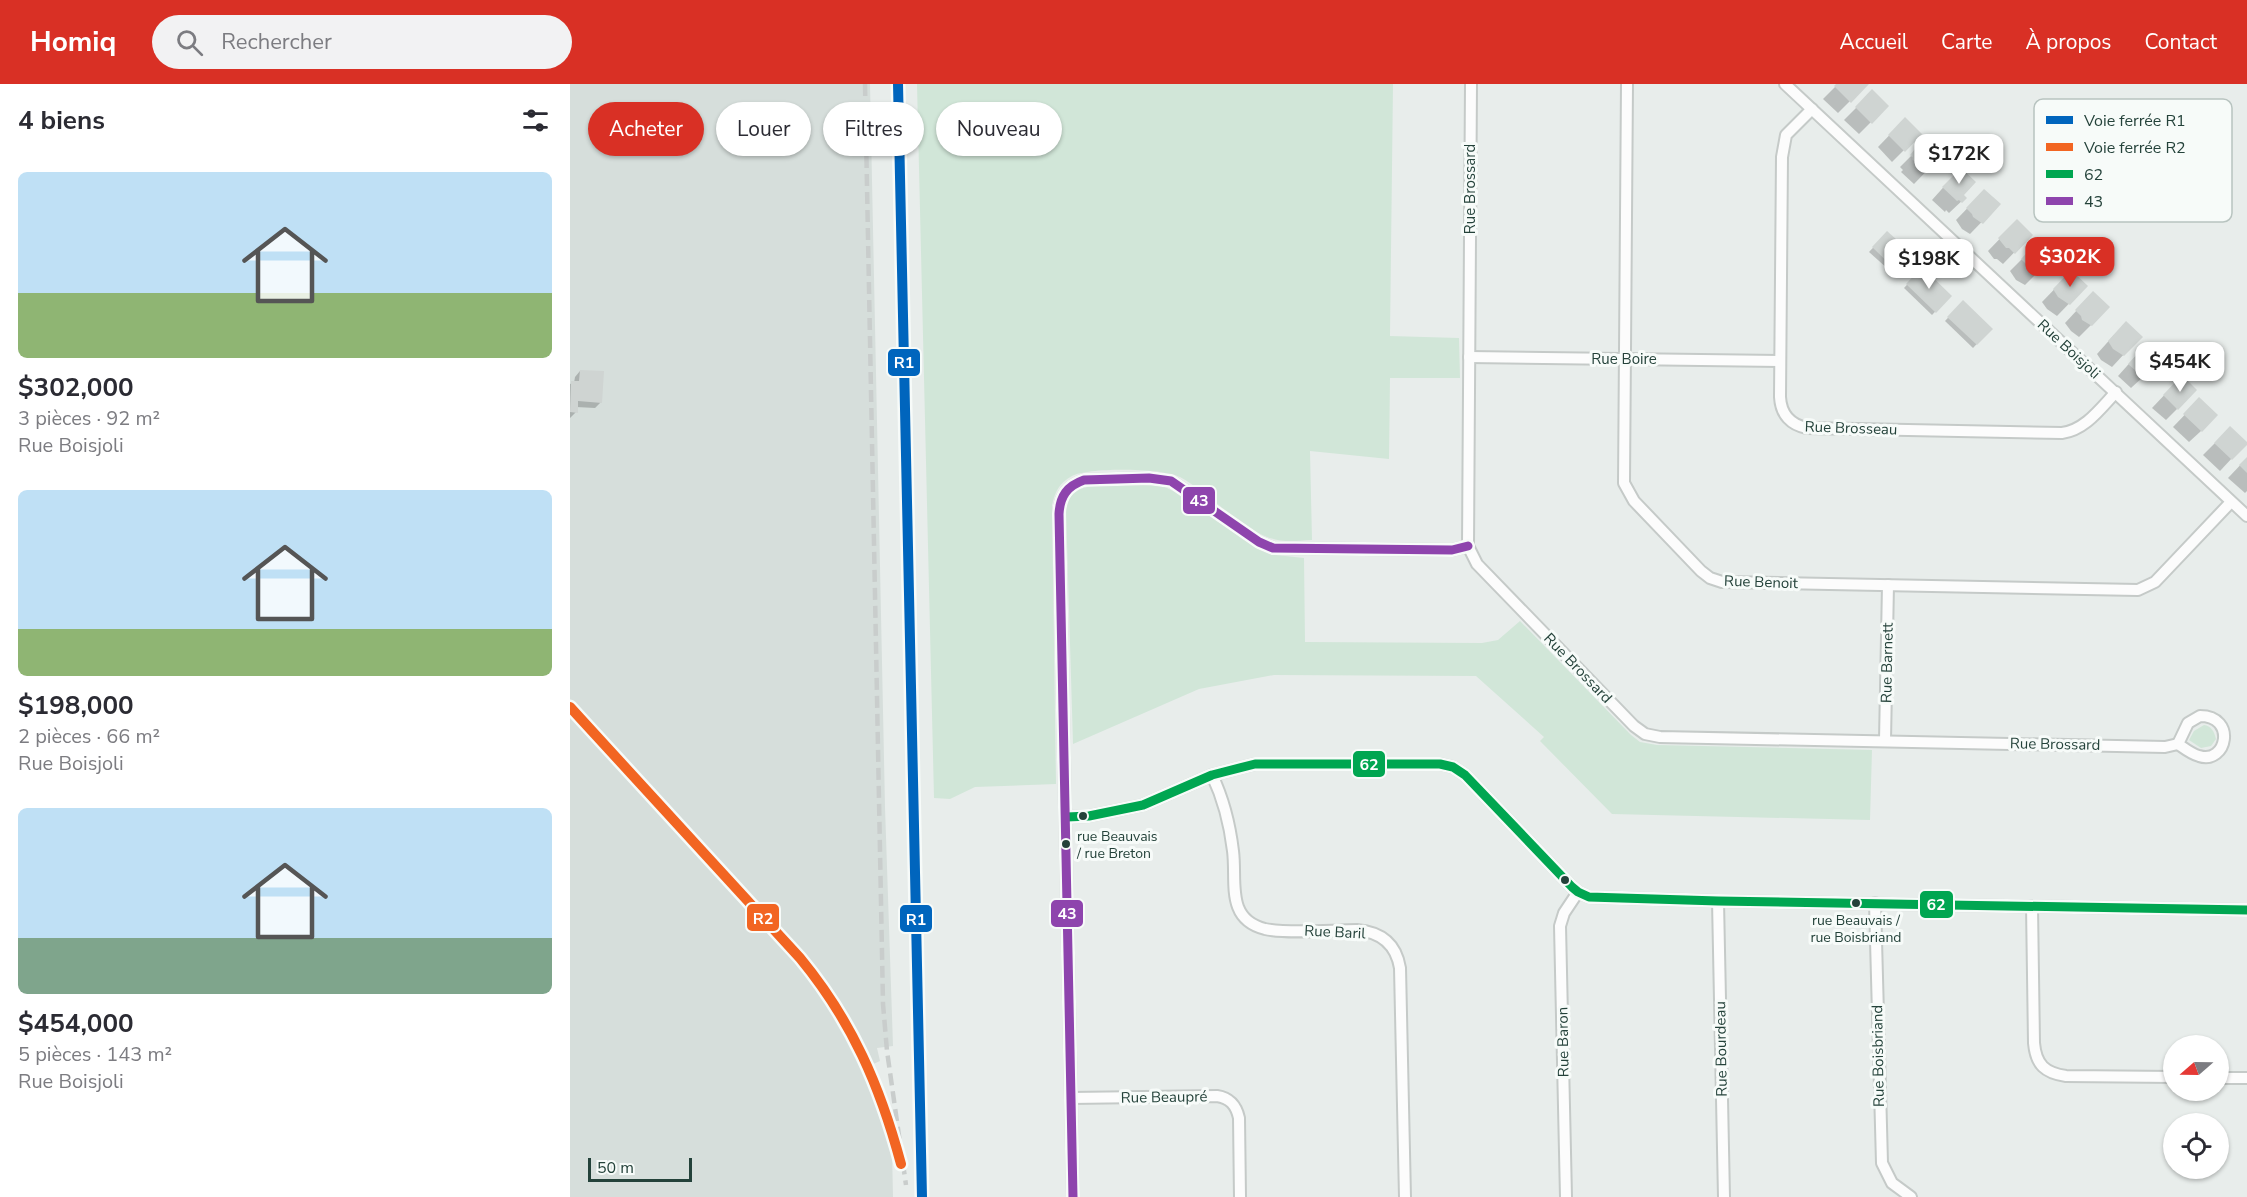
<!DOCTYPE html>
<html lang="fr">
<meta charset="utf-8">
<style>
body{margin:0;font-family:"Nunito Sans",sans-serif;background:#f2f2f3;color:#2b2b33;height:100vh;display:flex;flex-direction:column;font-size:22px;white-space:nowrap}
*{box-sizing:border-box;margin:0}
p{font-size:20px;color:#7c7c81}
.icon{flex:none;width:33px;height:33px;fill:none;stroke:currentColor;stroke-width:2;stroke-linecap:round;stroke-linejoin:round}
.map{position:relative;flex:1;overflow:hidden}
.sheet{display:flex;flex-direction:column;background:#fff;width:570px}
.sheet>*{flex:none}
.banner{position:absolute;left:18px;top:18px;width:570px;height:54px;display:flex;gap:12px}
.needle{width:39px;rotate:250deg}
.controls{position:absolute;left:1593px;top:951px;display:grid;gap:12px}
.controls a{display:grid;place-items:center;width:66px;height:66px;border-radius:50%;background:#fff;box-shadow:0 2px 4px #0004;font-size:30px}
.scale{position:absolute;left:18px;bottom:15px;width:104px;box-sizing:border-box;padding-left:6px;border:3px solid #24423a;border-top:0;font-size:16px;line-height:21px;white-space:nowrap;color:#24423a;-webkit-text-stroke:4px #f7fbf9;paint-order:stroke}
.price{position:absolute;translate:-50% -51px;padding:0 14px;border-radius:12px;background:#fff;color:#222;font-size:20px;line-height:39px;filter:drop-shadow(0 2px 3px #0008)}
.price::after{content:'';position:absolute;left:50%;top:36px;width:18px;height:14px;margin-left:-9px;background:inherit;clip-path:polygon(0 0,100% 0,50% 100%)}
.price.on{background:#d93025;color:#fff}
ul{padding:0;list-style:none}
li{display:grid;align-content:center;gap:12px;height:318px;padding:0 18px}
li span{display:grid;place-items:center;height:186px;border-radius:9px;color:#555}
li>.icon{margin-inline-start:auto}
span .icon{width:108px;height:108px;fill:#fffc;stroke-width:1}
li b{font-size:26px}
h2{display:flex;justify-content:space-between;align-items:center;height:72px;padding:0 18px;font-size:26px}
.chip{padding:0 21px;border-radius:27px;background:#fff;box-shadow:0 2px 4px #0004;font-size:21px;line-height:54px}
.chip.on{background:#d93025;color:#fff}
header{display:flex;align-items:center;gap:36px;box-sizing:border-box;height:84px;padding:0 30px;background:#d93025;color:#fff}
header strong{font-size:28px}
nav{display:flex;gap:33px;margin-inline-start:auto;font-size:21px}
.search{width:420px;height:54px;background:#f2f2f3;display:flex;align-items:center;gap:15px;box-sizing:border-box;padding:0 21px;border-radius:33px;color:#7c7c81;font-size:22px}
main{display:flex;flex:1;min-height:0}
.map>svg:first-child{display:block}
</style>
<header>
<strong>Homiq</strong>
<div class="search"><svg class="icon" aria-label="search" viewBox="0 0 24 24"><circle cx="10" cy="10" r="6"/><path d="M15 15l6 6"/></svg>Rechercher</div>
<nav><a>Accueil</a><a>Carte</a><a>À propos</a><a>Contact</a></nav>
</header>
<main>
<section class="sheet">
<h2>4 biens<svg class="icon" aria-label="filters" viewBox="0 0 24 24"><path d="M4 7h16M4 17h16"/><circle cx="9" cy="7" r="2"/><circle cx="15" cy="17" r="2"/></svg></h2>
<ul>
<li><span style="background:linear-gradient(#bfe0f5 65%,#8fb573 0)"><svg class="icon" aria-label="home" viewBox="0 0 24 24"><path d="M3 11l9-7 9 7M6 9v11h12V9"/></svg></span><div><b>$302,000</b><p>3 pièces · 92 m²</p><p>Rue Boisjoli</p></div></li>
<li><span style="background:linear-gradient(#bfe0f5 75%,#8fb573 0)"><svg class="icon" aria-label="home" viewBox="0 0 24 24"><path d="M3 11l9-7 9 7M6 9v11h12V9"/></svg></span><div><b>$198,000</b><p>2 pièces · 66 m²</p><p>Rue Boisjoli</p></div></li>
<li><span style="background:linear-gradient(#bfe0f5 70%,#7fa58c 0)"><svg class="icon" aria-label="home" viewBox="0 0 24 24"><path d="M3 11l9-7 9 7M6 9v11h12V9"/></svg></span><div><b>$454,000</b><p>5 pièces · 143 m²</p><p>Rue Boisjoli</p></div></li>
</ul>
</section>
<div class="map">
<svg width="1677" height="1113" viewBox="0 0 1677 1113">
<rect width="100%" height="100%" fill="#e8edeb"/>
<path fill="#d6dedb" d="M0,0H300L315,723L323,962L307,964L310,977L292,985L322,1066L323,1113H0Z"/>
<g fill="#d1e6d8">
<path d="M347,0H823L820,252L889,254L890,294H820L819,375L740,367L742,456C726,457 712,459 697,453C667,441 639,409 610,393C592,384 519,383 502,392C489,399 485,408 482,421L486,700L405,703L380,715L364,714Z"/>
<path d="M573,401L593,402L605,408L690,466L706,471L734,474L735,558L912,559L928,556L950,537L1061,651L1070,658L1087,661L1302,666L1300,736L1042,730L970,657L974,653L906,592L704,591L629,605L503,660L496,425C498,418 499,413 505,408C518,398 556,402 573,401Z"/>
<path d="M1634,641C1641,642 1644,647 1646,655L1641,662L1631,664L1619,656L1624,647Z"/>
</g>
<g fill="#0003">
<path d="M1268,0L1296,1L1268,29L1253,15Z"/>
<path d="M1302,8L1317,22L1289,50L1274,36Z"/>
<path d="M1335,35L1350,50L1322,78L1308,63Z"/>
<path d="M1345,68L1348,70H1373L1344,100L1331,88L1333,86L1330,83Z"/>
<path d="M1379,97L1395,114L1379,129L1376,126L1375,128L1362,116Z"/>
<path d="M1414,107L1429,120L1400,150L1392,145L1386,136Z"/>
<path d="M1447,137L1461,151L1433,180L1427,175H1424L1418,167Z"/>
<path d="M1317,149L1346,175L1328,194L1299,168Z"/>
<path d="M1469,158L1466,190L1455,201L1446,196L1440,187Z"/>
<path d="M1352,185L1380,212L1362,231L1334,204Z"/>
<path d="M1501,188L1516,202L1487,232L1477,225L1472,218Z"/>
<path d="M1523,209L1521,241L1509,253L1501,247L1495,239Z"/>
<path d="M1393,218L1421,245L1403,264L1375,237Z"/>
<path d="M1544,251L1570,253L1542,283L1531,276L1527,270Z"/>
<path d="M1565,273L1573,293L1561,304L1548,292Z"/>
<path d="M10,287L31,318L25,324L6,323V328L0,334V300L4,299L5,293Z"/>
<path d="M1600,305L1607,325L1596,336L1582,324Z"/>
<path d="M1629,316L1631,347L1619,358L1603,343Z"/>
<path d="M1660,344L1676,359L1650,387L1633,371Z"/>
<path d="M1677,374V407L1675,409L1658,394Z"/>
</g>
<g fill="#cfd4d2">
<path d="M1266,0H1299L1281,19L1264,2Z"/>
<path d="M1302,5L1319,22L1302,40L1285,23Z"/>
<path d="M1335,33L1352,50L1335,68L1318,51Z"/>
<path d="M1360,55L1375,69L1357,89L1342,75L1343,74L1340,71L1345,65L1348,68Z"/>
<path d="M1391,84L1406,98L1394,111L1397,114L1392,119L1389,116L1387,117L1372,103Z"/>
<path d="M1414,105L1431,120L1413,140L1403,133L1402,130L1396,124Z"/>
<path d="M1447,135L1463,151L1445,170L1439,164H1436L1428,154Z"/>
<path d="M1317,147L1348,175L1332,192L1302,163Z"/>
<path d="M1469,156L1486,172L1468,191L1457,184V181L1451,175Z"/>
<path d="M1352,183L1382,212L1366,229L1336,200Z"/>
<path d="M1501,186L1518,202L1500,221L1488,213L1483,205Z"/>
<path d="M1523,207L1540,223L1522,242L1512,236L1511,232L1505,226Z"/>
<path d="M1393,216L1423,245L1407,261L1377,233Z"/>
<path d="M1556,237L1573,253L1554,272L1543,265L1538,257Z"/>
<path d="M1577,260L1592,274L1574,294L1558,280Z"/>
<path d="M10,286L34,287L32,319L8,317V329L0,328L1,297H9Z"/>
<path d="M1612,291L1627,306L1608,326L1593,311Z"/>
<path d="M1629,313L1648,331L1632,348L1613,330Z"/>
<path d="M1660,342L1677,358V361L1662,376L1644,359Z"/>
<path d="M1677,373V389L1669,381Z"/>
</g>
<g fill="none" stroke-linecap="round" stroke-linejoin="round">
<g stroke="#c5cac8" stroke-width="14">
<g id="street">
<path d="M901,0L898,462L907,480L1064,642L1075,650L1090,653L1595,663L1608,660"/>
<path d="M1057,0L1054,399L1064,417L1131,487L1140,494L1152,498L1568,506L1585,498L1661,418"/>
<path d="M1215,0L1677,432"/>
<path d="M1242,25L1216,51L1212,73L1210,313C1211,331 1221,341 1237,344L1492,349C1515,346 1530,325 1546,308"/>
<path d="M899,273L1210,277"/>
<path d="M1630,632C1667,632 1657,681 1629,672C1621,670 1614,664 1608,660L1618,639Z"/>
<path d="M1315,656L1318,501"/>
<path d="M642,691C653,714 660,742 663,767C667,797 655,835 695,845C718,850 762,846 787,846C811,848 826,860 830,884L835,1113"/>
<path d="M497,733L519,732L573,721L642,691L685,680H870L883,683L895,691L1002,803L1008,808L1019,813L1148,817L1677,826"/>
<path d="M1148,817L1154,1113"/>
<path d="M1305,819L1312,1079L1322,1099L1341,1113"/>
<path d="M1462,822L1464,959C1466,981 1475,989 1496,992L1604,993"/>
<path d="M1648,994H1677"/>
<path d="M501,1014L647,1012C660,1014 666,1021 669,1034L670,1113"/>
<path d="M503,1113L489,430C490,412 497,402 514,396L579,394L601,397L689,458L703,464L882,466L898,462"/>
<path d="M996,1113L990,842L994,829L1008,808"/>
</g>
</g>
<use href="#street" stroke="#fcfcfc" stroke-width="10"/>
<g stroke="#c9cdcc" stroke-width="4.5" stroke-dasharray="12 6" stroke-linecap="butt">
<path d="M295,0L313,920L317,967L336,1101"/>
<path d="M0,623L240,886C275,932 304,984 320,1041"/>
</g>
<g stroke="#f7fbf9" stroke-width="14">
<path id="bus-1" d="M497,733L519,732L573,721L642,691L685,680H870L883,683L895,691L1002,803L1008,808L1019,813L1148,817L1677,826"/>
</g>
<g stroke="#f7fbf9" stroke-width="14">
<path id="bus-2" d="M503,1113L489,430C490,412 497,402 514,396L579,394L601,397L689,458L703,464L882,466L898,462"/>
</g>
<use href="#bus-1" stroke="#00a651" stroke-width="9"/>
<use href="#bus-2" stroke="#8e44ad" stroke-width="9"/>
<g stroke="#f7fbf9" stroke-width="15">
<path id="rail-1" d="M328,0L352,1113"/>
</g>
<g stroke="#f7fbf9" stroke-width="15">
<path id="rail-2" d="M0,623L230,874C282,937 310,1002 331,1080"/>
</g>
<use href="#rail-1" stroke="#0065bd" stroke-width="10"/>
<use href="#rail-2" stroke="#f26522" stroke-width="10"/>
</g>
<g fill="#24423a" stroke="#f7fbf9" stroke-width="2">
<circle cx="513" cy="732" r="5"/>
<circle cx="496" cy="760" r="5"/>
<circle cx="995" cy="796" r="5"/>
<circle cx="1286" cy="819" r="5"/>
</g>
<g text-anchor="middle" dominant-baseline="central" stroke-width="6" stroke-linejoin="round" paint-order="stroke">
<g font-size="14" fill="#24423a" stroke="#f7fbf9" text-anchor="start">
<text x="507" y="752">rue Beauvais<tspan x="507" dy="17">/ rue Breton</tspan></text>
<text x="1286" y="836" text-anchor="middle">rue Beauvais /<tspan x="1286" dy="17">rue Boisbriand</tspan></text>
</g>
<g font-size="15" fill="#24423a" stroke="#f7fbf9">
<text transform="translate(900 105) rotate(-90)">Rue Brossard</text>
<text transform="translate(1499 265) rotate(43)">Rue Boisjoli</text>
<text x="1054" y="275">Rue Boire</text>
<text transform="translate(1281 344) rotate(2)">Rue Brosseau</text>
<text transform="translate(1191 498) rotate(2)">Rue Benoit</text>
<text transform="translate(1317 579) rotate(-89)">Rue Barnett</text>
<text transform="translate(1008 584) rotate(46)">Rue Brossard</text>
<text transform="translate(1485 660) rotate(1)">Rue Brossard</text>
<text transform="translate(765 848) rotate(3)">Rue Baril</text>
<text transform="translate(993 958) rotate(-91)">Rue Baron</text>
<text transform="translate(1151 965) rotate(-91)">Rue Bourdeau</text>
<text transform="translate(1308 972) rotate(-91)">Rue Boisbriand</text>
<text transform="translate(594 1013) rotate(-1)">Rue Beaupré</text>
</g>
</g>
<rect x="1464" y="15" width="198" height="123" rx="9" fill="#f7fbf9" stroke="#b8c4c0" stroke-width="1.5"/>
<rect x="1476" y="32" width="27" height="8" fill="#0065bd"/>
<rect x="1476" y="59" width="27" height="8" fill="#f26522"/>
<rect x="1476" y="86" width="27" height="8" fill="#00a651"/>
<rect x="1476" y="113" width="27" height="8" fill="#8e44ad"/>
<g font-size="16" fill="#24423a">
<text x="1514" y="42">Voie ferrée R1</text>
<text x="1514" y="69">Voie ferrée R2</text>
<text x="1514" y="96">62</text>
<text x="1514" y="123">43</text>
</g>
<g stroke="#f7fbf9" stroke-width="2">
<rect x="317" y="264" width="34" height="29" rx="6" fill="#0065bd"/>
<rect x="612" y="402" width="34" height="29" rx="6" fill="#8e44ad"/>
<rect x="782" y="666" width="34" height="28" rx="6" fill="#00a651"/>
<rect x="1349" y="806" width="35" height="29" rx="6" fill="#00a651"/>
<rect x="480" y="815" width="34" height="29" rx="6" fill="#8e44ad"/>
<rect x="176" y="819" width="34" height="29" rx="6" fill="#f26522"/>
<rect x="329" y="820" width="34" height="29" rx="6" fill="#0065bd"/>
</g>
<g font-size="16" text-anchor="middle" font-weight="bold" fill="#fff">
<text x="334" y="284">R1</text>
<text x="629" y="422">43</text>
<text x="799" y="686">62</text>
<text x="1366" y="826">62</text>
<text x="497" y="835">43</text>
<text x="193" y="840">R2</text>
<text x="346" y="841">R1</text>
</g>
</svg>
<div class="controls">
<a><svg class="needle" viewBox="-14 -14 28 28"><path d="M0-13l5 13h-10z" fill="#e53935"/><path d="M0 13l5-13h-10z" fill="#7c7c81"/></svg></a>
<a><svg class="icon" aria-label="locate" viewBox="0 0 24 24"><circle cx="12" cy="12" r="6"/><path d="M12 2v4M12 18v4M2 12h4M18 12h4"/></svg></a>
</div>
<div class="scale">50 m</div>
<b class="price" style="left:1389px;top:101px">$172K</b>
<b class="price on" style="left:1500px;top:204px">$302K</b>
<b class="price" style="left:1359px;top:206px">$198K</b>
<b class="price" style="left:1610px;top:309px">$454K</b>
<div class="banner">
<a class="chip on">Acheter</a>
<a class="chip">Louer</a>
<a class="chip">Filtres</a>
<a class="chip">Nouveau</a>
</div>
</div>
</main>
